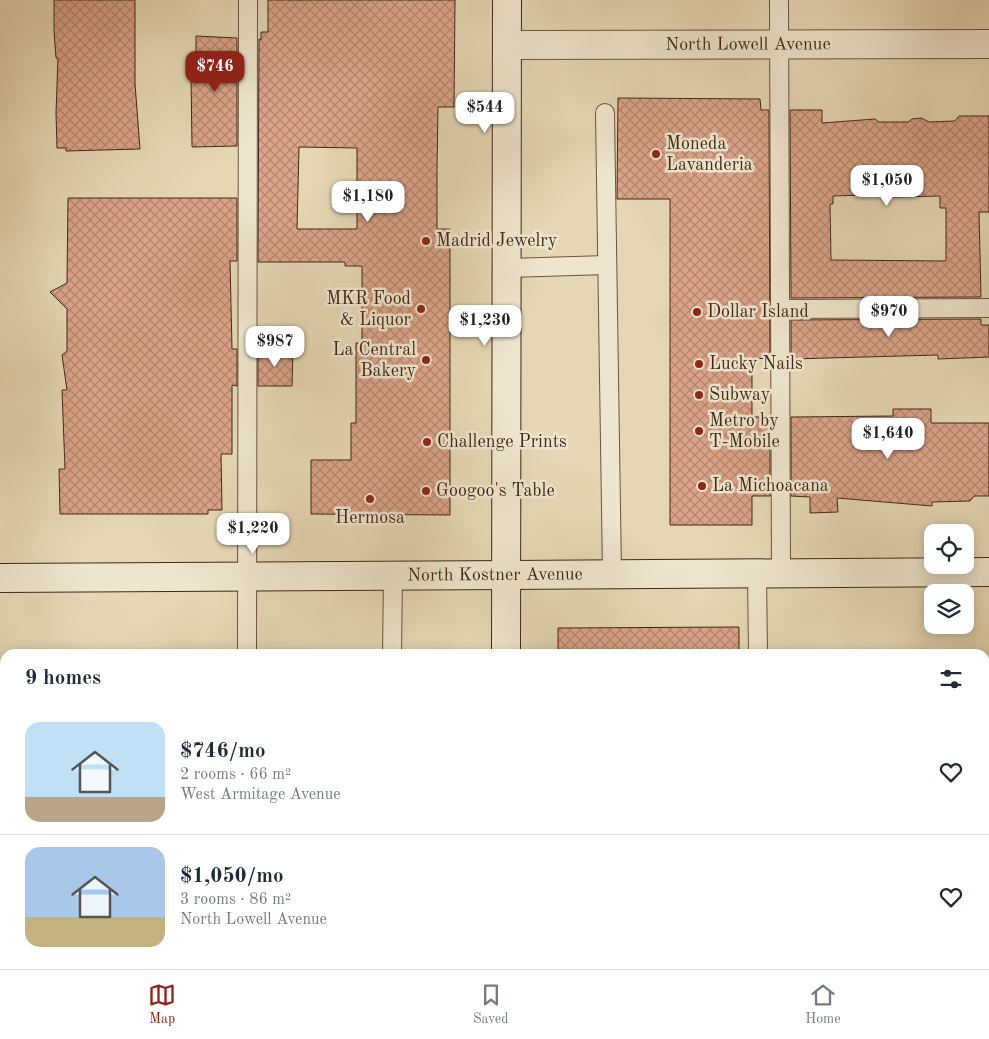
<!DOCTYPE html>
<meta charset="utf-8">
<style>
body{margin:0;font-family:"Old Standard TT",serif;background:#f6f6f7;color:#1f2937;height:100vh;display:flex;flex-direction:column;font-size:19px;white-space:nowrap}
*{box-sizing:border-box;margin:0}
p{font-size:16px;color:#747a83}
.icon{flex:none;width:28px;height:28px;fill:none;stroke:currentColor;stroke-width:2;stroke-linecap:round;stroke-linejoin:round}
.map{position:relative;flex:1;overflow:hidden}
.drawer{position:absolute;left:0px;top:649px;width:990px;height:321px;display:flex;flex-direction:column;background:#fff;border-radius:15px 15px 0 0;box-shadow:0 2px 12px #0003}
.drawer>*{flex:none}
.buttons{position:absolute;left:924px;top:524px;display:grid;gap:10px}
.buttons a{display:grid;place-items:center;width:50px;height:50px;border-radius:10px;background:#fff;box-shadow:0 2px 12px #0003;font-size:25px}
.price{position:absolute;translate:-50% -42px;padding:0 11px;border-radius:10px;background:#fff;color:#222;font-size:16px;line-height:32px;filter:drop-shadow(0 1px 2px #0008)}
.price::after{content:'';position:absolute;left:50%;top:30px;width:15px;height:11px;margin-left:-8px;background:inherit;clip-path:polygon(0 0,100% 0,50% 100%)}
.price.active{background:#8f2418;color:#fff}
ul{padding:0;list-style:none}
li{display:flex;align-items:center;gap:15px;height:125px;padding:0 25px}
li+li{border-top:1px solid #e0e1e3}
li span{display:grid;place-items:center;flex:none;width:140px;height:100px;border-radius:15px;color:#555}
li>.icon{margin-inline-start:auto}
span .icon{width:60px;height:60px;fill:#fffc;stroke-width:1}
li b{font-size:21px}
h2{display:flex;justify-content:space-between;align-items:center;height:60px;padding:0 25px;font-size:21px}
.tab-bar{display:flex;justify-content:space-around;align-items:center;height:70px;border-top:1px solid #e0e1e3;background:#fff;font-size:14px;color:#747a83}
.tab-bar a{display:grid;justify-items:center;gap:2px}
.tab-bar .active{color:#8f2418}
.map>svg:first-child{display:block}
</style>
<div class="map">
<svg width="989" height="969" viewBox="0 0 989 969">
<defs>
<pattern id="building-cross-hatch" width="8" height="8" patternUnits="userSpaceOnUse" patternTransform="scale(1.25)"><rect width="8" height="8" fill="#dca489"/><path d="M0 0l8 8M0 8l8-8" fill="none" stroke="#b4866f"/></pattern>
</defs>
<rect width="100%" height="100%" fill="#e5d7b4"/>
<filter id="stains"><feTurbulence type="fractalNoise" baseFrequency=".004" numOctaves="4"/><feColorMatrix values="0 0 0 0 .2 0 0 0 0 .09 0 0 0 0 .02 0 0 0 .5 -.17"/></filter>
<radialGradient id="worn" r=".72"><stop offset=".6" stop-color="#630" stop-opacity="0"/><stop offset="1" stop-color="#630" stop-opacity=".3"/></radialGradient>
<g fill="url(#building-cross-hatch)" stroke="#432717" fill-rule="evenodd">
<path d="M54,0H135V84L140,149L66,151V148H57L56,113L58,58H56L54,31Z"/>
<path d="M268,0H455L454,107H438L437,170V229H450V515L311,514V460H351V423H356V343H362V266H345V262H258L259,39L261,40V32H268ZM299,147L357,148V229H297Z"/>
<path d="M196,36L237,38V146L192,147L191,76H196Z"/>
<path d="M618,98L760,99L761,110H769L770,359L752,358V417H770V496H752V525H670V199H617Z"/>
<path d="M790,110H822V123L875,119L879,122H908L912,119L921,118L929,122L955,121L959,116H989V212H979L981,297L791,298ZM893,194V197L940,196V208H946V261L831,260L830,204H833V196Z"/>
<path d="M68,198H237V261H230L232,349H237V386L232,385V454H221L222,510H208V514H60L59,469H65L62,390H67L62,355L67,351V309L50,292L67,283Z"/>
<path d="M981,319V325H989V357L938,359V355L791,359V320Z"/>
<path d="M258,350H293L292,386H258Z"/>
<path d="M893,409H931V423H989V496H974L970,501L932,502V506L837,498L838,512L810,513V497L791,496V417L893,416Z"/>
<path d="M739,627V654H558V628Z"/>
</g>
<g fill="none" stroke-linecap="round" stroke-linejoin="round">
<g stroke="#6c533e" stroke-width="20">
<g id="lane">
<path d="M779,0L781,573"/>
<path d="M605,113L612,574"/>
<path d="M506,268L607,265"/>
<path d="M781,309L989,308"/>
<path d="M757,573L758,654"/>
<path d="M247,654L248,0"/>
<path d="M392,654L393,576"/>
<path d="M985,831H989"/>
<path d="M0,835H5"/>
<path d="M759,965V969"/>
<path d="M246,969V965"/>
<path d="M601,969V965"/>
<path d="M697,969V965"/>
</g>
</g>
<g stroke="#6c533e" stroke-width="30">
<g id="street">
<path id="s1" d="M507,45L989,44"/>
</g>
</g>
<g stroke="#432717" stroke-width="30">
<g id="secondary">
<path id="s2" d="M0,578L989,572"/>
<path d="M506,654L507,0"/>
<path d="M505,969V965"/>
</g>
</g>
<use href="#lane" stroke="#eee5ce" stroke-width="18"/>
<use href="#street" stroke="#eee5ce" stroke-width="28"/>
<use href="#secondary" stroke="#eee5ce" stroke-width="28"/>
</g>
<g fill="#8f2418" stroke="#eee5ce" stroke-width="2">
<circle cx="656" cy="154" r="5"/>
<circle cx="426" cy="241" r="5"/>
<circle cx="421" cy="309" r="5"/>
<circle cx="697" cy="312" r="5"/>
<circle cx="426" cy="360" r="5"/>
<circle cx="699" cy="364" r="5"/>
<circle cx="699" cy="395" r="5"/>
<circle cx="699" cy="431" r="5"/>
<circle cx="427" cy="442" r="5"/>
<circle cx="702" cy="486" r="5"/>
<circle cx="426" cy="491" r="5"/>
<circle cx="370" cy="499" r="5"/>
</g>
<g text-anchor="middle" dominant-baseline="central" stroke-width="5" stroke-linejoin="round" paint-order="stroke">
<g font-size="18" fill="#432717" stroke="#eee5ce">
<text stroke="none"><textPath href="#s1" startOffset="241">North Lowell Avenue</textPath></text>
<text stroke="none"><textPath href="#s2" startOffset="495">North Kostner Avenue</textPath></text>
</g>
<g font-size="18" fill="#432717" stroke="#eee5ce" text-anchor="start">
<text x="666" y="144">Moneda<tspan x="666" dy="21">Lavanderia</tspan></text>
<text x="436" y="241">Madrid Jewelry</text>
<text x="411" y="299" text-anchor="end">MKR Food<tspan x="411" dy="21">&amp; Liquor</tspan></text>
<text x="707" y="312">Dollar Island</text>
<text x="416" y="350" text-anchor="end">La Central<tspan x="416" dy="21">Bakery</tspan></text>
<text x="709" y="364">Lucky Nails</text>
<text x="709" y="395">Subway</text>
<text x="709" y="421">Metro by<tspan x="709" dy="21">T-Mobile</tspan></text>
<text x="437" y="442">Challenge Prints</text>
<text x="712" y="486">La Michoacana</text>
<text x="436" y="491">Googoo's Table</text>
<text x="370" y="518" text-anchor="middle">Hermosa</text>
</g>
</g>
<rect width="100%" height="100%" filter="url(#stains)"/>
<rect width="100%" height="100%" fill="url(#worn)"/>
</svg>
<div class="buttons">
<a><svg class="icon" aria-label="locate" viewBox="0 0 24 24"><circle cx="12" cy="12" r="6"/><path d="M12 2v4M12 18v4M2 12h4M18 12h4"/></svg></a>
<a><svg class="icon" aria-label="layers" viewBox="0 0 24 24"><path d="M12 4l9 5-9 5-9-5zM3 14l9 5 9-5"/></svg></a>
</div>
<b class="price active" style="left:215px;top:93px">$746</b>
<b class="price" style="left:485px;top:134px">$544</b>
<b class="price" style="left:887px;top:207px">$1,050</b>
<b class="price" style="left:368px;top:223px">$1,180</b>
<b class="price" style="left:889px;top:338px">$970</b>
<b class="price" style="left:485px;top:347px">$1,230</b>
<b class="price" style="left:275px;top:368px">$987</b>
<b class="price" style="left:888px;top:460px">$1,640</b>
<b class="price" style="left:253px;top:555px">$1,220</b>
<section class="drawer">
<h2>9 homes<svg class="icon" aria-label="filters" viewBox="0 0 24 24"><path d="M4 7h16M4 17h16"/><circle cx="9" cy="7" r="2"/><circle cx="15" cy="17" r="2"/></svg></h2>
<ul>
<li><span style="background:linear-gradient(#bfe0f5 75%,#b9a48a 0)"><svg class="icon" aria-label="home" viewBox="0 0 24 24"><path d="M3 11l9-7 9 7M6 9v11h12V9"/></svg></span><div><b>$746/mo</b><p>2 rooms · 66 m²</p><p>West Armitage Avenue</p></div><svg class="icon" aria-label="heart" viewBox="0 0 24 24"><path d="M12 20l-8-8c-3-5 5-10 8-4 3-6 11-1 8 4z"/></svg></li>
<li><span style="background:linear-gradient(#a9c7e8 70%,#c2b280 0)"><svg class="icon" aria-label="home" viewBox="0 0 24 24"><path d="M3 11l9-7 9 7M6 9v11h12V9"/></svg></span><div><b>$1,050/mo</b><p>3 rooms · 86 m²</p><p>North Lowell Avenue</p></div><svg class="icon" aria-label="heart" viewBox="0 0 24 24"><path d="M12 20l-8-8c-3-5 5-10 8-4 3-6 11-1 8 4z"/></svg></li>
</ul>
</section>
</div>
<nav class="tab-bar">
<a class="active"><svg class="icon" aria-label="map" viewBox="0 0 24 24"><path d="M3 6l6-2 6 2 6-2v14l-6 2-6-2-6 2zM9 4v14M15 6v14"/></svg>Map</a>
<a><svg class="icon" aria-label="saved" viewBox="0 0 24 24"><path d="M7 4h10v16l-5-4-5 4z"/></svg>Saved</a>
<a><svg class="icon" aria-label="home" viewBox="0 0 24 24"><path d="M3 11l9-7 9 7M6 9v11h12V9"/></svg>Home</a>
</nav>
